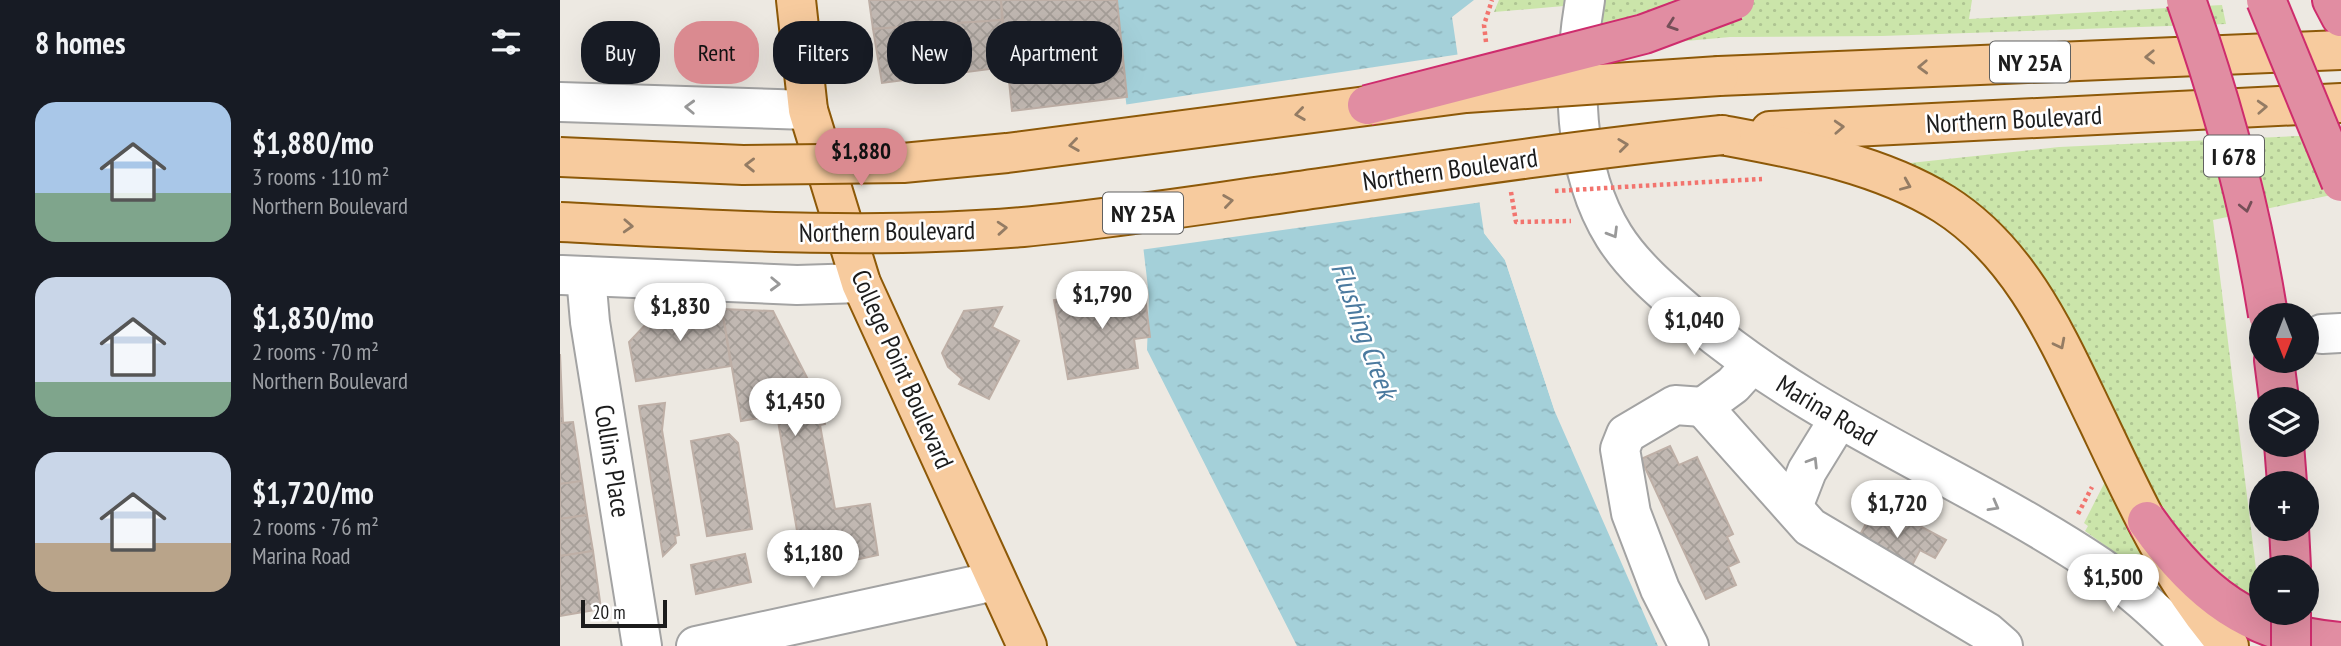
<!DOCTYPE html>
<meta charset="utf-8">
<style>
body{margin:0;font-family:"PT Sans Narrow",sans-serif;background:#242831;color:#f1f3f6;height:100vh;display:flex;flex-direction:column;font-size:26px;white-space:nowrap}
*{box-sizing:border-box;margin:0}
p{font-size:23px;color:#9ea1a6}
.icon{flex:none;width:38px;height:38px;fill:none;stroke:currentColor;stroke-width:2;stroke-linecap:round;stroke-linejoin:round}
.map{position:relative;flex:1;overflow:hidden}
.sheet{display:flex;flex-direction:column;background:#171b24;width:560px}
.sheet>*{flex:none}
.guide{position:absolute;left:21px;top:21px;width:665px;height:63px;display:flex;gap:14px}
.needle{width:46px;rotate:180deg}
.buttons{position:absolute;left:1689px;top:303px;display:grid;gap:14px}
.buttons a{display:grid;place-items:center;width:70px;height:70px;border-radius:50%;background:#171b24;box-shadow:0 7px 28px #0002;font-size:35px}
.scale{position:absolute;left:21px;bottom:18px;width:86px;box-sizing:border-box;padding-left:7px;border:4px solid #1c1c1c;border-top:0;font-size:19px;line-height:24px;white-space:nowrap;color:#1c1c1c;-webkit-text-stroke:5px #fff;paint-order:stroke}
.price{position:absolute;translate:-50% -60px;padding:0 16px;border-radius:24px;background:#fff;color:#222;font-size:23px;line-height:46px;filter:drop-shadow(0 2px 4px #0008)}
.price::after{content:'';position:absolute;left:50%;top:42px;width:21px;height:16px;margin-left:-10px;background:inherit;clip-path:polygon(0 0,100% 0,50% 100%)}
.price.on{background:#da8a90;color:#111}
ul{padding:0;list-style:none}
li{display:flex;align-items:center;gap:21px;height:175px;padding:0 35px}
li span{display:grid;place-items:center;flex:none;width:196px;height:140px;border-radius:21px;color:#555}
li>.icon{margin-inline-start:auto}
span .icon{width:84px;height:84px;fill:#fffc;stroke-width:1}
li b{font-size:30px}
h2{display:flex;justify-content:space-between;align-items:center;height:84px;padding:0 35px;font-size:30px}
.chip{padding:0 24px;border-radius:28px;background:#171b24;box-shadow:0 7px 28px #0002;font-size:24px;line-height:63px}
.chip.on{background:#da8a90;color:#111}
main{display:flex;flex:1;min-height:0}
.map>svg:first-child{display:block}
</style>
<main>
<section class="sheet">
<h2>8 homes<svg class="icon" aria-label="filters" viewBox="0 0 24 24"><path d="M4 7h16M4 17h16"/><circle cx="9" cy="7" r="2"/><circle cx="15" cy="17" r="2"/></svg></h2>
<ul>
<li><span style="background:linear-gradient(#a9c7e8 65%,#7fa58c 0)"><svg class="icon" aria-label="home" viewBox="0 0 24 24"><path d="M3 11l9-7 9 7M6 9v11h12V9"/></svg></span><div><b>$1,880/mo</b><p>3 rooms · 110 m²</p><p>Northern Boulevard</p></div></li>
<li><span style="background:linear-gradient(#c9d6e8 75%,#7fa58c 0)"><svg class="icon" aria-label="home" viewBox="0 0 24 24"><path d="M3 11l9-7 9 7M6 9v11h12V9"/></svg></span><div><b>$1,830/mo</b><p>2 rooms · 70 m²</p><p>Northern Boulevard</p></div></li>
<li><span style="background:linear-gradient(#c9d6e8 65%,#b9a48a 0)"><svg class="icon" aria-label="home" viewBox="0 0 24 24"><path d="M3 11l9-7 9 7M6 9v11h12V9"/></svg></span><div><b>$1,720/mo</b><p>2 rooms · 76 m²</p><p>Marina Road</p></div></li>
</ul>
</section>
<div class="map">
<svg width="1781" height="646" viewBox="0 0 1781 646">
<defs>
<pattern id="grass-dots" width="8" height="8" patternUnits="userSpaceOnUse" patternTransform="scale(1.75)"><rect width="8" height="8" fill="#cbe5aa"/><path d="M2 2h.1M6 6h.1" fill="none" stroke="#aec492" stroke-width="1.8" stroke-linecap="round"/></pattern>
<pattern id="water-ripples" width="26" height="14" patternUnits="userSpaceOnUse" patternTransform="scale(1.75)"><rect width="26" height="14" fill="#a4d0d9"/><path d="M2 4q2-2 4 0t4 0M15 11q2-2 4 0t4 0" fill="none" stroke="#8db2ba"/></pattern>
<pattern id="building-cross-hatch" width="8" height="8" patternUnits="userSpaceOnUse" patternTransform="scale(1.75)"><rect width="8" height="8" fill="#c1b8b2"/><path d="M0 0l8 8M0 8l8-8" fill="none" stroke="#a59e98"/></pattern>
</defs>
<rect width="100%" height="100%" fill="#ede9e2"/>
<g fill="url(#grass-dots)">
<path d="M939,0H1006L1004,6L934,12Z"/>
<path d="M1044,0H1412L1409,19L1662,5L1666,24L1322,36L1170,37L1038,49Z"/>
<path d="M1781,134V193L1653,220L1696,569L1701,572V605L1658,582L1588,492L1511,321L1468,258L1380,180L1350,163L1499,147Z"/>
<path d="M1549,474L1591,557L1582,565L1568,562L1525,531L1528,526L1524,523Z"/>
</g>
<path fill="url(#water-ripples)" d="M554,0H914L892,17L924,233L945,260L995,412L1098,646H737L587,350L589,296Z"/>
<g fill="#ede9e2">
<path d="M901,54L923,202L580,250L563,105Z"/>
<path d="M924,233L928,234L948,259L998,410L995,412L945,260Z"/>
</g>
<g fill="url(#building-cross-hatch)" stroke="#beafa6" stroke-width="2">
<path d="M309,0H441L442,20L313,29Z"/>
<path d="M441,0H557L567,97L452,111Z"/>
<path d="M442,20L446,67L322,83L313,29Z"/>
<path d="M584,288L590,337L574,339L578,368L508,379L494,300Z"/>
<path d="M103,306L162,309L171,366L76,381L69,342Z"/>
<path d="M442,307L432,327L459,341L429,399L399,384L402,379L388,367L382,353L404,311Z"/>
<path d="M162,309L213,311L262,407L265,424L260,425L275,509L310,504L318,555L244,571L217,415L181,421Z"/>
<path d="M0,354L3,423H0Z"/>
<path d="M105,403L102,430L119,535L115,536L116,543L103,556L79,406Z"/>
<path d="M13,422L22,481L0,484V423Z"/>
<path d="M169,434L178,443L192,529L147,536L131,441Z"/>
<path d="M1110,446L1119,465L1137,457L1173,534L1167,537L1179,562L1168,567L1176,585L1146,599L1081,459Z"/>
<path d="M22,481L27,515L0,519V484Z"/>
<path d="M1317,503L1386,540L1375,558L1360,550L1347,575L1294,546Z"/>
<path d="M27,515L33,551L0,556V519Z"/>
<path d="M33,551L41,609L0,616V556Z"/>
<path d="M185,554L191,582L136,594L131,565Z"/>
</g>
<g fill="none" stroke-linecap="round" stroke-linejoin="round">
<g stroke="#a3a3a3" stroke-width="42">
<g id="minor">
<path d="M1025,0C1012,76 1012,169 1054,236C1074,268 1107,295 1135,319C1257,423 1408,478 1540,567C1573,590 1602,618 1632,646"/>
<path d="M0,102L248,110"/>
<path d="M2,275L237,285L301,283"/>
<path d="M26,276L30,322L82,646"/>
<path d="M1762,334L1781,333"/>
<path d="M1192,364L1173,385L1143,407L1250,527L1427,632L1443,646"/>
<path d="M1233,507L1247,471L1279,419"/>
<path d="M136,646L435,581"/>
<path d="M1129,646L1100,589L1071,513L1060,449L1066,434L1115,405L1143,407"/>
</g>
</g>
<g stroke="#8d5908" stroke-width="42">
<g id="major">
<path d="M236,0L248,110L301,283L467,646"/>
<path d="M1159,76L1781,50"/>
<path d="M1210,131L1781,103"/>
<path d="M1162,135C1237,149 1318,163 1384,204C1463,254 1499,342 1538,422C1575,500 1612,582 1669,646"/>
</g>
</g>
<g stroke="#ce2c6d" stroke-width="42">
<g id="highway">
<path d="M1772,0L1781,17"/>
<path d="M1714,360L1719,399"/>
<path d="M1724,444L1727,483"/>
<path d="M1587,521C1638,593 1691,635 1781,642"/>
<path d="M1729,528L1731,567"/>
</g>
</g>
<g stroke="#f2746e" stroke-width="4.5" stroke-dasharray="3.5 3.5" stroke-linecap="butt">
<path d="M926,42L924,25L932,0"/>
<path d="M1164,181L1202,179"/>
<path d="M951,192L956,222L1011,221"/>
<path d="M1518,514L1532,487"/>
</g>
<use href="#minor" stroke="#fff" stroke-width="38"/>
<use href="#major" stroke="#f7cb9e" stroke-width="38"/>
<use href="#highway" stroke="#e18da2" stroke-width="38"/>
<g stroke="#8d5908" stroke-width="42" stroke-linecap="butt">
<g id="major-bridge">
<path d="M0,157L183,165L343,163L447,153L906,93L1159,76"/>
<path d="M0,222C155,230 309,240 463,227C551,219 638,205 725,193C871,172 1016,150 1162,135"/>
</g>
</g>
<g stroke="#ce2c6d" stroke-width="42" stroke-linecap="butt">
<g id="highway-bridge">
<path d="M1626,0C1662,102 1691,208 1708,315"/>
<path d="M1706,0L1781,182"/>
<path d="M807,105L1084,34L1175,0"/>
<path d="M1731,646V612"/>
</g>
</g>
<path stroke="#f2746e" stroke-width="4.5" stroke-dasharray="3.5 3.5" stroke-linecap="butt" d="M995,191L1164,181"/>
<use href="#major-bridge" stroke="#f7cb9e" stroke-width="38"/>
<use href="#highway-bridge" stroke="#e18da2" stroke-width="38"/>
</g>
<defs><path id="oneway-chevron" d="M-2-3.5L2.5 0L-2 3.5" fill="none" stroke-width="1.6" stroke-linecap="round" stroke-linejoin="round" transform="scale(1.75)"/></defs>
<g stroke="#754f58">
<use href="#oneway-chevron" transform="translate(1112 25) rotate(161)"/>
<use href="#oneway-chevron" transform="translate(1686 207) rotate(77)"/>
</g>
<g stroke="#947c64">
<use href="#oneway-chevron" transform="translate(1590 57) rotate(178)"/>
<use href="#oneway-chevron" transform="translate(1363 67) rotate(178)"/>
<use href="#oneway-chevron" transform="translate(1702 107) rotate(-3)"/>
<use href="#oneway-chevron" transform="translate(740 114) rotate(172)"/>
<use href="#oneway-chevron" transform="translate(1279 127) rotate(-3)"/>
<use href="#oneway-chevron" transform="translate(514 145) rotate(172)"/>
<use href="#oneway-chevron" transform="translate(1063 145) rotate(-7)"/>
<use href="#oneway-chevron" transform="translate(190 165) rotate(-179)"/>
<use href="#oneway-chevron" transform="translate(1346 185) rotate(23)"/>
<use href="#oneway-chevron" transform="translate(668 201) rotate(-8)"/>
<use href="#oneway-chevron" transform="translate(68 226) rotate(3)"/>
<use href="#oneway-chevron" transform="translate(442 228) rotate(-4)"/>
<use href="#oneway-chevron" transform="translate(1500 344) rotate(63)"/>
</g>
<g stroke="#999">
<use href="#oneway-chevron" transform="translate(130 107) rotate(-178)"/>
<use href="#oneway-chevron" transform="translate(1053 233) rotate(59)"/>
<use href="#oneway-chevron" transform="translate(215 284) rotate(2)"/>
<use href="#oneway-chevron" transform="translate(1253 462) rotate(-58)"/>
<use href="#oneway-chevron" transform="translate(1434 506) rotate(29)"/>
</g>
<g text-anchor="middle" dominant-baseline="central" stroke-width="5" stroke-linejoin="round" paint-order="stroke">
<g fill="#fff" stroke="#606060" stroke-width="2">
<rect x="1430" y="41.5" width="80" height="41" rx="5"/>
<rect x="1644" y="135.5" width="60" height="41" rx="5"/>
<rect x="543" y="192.5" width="80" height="41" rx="5"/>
</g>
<g font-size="24" font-weight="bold" fill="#1c1c1c">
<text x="1470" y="62">NY 25A</text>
<text x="1674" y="156">I 678</text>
<text x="583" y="213">NY 25A</text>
</g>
<g font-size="26" fill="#1c1c1c" stroke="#fff">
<text transform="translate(1454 119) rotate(-3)">Northern Boulevard</text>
<text transform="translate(890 169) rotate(-8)">Northern Boulevard</text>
<text transform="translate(327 231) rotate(-1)">Northern Boulevard</text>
<text transform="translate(343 369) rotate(66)">College Point Boulevard</text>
<text transform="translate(1267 410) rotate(31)">Marina Road</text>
<text transform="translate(53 461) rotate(81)">Collins Place</text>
</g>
<g font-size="28" font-style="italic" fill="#4b7a9f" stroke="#fff">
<text transform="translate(805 330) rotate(70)">Flushing Creek</text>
</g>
</g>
</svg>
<div class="buttons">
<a><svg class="needle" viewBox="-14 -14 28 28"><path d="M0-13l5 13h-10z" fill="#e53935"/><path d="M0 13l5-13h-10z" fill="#9ea1a6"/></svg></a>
<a><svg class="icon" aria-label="layers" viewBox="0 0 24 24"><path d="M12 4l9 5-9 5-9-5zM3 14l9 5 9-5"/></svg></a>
<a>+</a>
<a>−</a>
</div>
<div class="scale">20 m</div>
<b class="price on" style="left:301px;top:188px">$1,880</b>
<b class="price" style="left:542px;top:331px">$1,790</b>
<b class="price" style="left:120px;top:343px">$1,830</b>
<b class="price" style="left:1134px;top:357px">$1,040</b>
<b class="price" style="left:235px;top:438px">$1,450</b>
<b class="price" style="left:1337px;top:540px">$1,720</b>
<b class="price" style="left:253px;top:590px">$1,180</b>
<b class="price" style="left:1553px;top:614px">$1,500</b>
<div class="guide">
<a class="chip">Buy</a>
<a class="chip on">Rent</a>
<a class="chip">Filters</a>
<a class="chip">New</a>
<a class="chip">Apartment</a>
</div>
</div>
</main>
